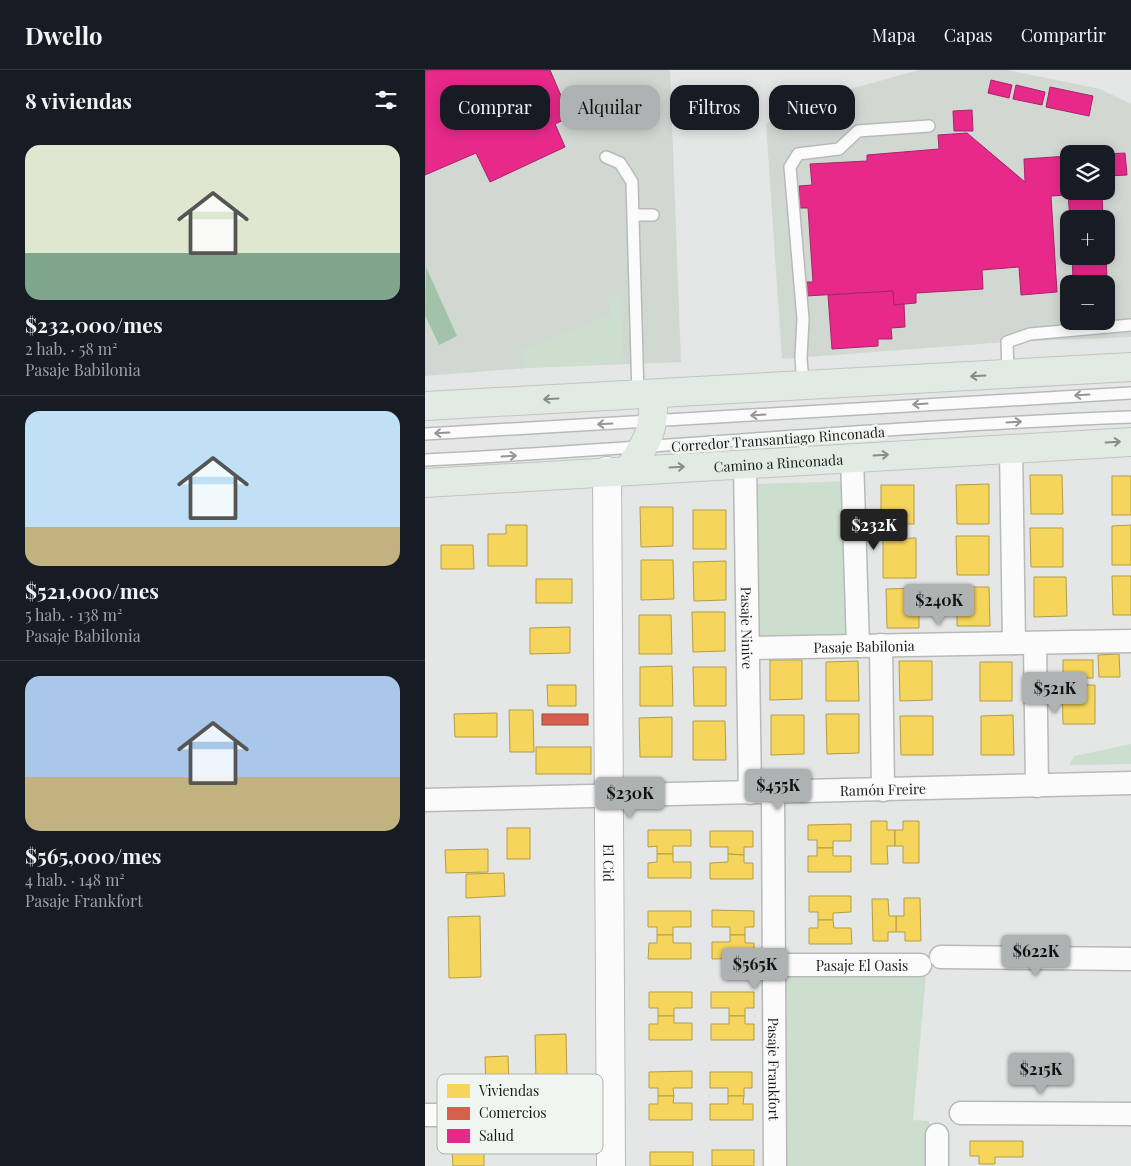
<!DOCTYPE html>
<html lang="es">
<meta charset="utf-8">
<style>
body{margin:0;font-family:"Playfair Display",serif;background:#20242c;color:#f1f3f6;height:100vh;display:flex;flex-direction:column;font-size:19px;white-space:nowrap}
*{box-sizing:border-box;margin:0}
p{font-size:16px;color:#9ea1a6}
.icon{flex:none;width:28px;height:28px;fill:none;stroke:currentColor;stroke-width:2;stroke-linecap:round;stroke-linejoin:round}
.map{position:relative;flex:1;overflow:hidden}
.sheet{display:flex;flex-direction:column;background:#171b24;width:425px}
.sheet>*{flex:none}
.banner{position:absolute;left:15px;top:15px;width:475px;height:45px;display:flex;gap:10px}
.tools{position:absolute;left:635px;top:75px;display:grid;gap:10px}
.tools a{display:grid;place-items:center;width:55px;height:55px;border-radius:10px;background:#171b24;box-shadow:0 2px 12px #0003;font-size:25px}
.price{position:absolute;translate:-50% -42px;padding:0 11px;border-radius:5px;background:#afb2b2;color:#111;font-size:16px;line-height:32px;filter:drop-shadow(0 1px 2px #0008)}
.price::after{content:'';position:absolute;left:50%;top:30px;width:15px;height:11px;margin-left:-8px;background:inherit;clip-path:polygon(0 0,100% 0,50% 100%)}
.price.current{background:#222;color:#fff}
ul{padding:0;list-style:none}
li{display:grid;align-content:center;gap:10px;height:265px;padding:0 25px}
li+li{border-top:1px solid #363941}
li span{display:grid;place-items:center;height:155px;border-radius:15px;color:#555}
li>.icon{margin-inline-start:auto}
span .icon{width:90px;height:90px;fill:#fffc;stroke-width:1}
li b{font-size:21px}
h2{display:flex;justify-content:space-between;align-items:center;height:60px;padding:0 25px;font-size:21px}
.tag{padding:0 18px;border-radius:15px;background:#171b24;box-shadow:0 2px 12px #0003;font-size:18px;line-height:45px}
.tag.current{background:#afb2b2;color:#111}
header{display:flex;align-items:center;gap:30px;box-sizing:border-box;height:70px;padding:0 25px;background:#171b24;border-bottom:1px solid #363941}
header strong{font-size:24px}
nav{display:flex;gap:28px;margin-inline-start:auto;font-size:18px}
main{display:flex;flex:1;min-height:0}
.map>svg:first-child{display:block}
</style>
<header>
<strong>Dwello</strong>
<nav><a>Mapa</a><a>Capas</a><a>Compartir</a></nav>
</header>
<main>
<section class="sheet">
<h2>8 viviendas<svg class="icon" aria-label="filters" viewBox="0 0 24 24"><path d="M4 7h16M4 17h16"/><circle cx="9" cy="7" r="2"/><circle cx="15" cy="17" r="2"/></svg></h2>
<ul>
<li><span style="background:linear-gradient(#dfe7d0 70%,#7fa58c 0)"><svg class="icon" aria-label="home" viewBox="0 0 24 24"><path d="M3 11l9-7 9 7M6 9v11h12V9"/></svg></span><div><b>$232,000/mes</b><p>2 hab. · 58 m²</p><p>Pasaje Babilonia</p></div></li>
<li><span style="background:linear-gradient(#bfe0f5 75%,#c2b280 0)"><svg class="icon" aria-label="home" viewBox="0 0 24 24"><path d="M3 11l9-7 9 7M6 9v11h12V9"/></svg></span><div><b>$521,000/mes</b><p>5 hab. · 138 m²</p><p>Pasaje Babilonia</p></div></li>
<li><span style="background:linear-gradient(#a9c7e8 65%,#c2b280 0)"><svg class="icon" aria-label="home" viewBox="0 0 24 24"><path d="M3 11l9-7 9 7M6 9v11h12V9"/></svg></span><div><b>$565,000/mes</b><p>4 hab. · 148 m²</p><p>Pasaje Frankfort</p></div></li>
</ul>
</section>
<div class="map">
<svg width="706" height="1096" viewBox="0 0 706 1096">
<rect width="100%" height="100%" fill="#e4e7e5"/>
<g fill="#d1d8d2" fill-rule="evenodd">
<path d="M0,0H245L256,292L102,298L0,306Z"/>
<path d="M494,0H583L675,19L706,34V267L582,272L357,289L341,54L386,30ZM644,84H681V121H644ZM644,149H681V186H644ZM644,214H681V251H644Z"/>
</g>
<g fill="#ccdfcf">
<path d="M195,223L198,293L102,298L95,281L187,245L183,228Z"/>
<path d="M431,411L436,570L332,573L327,414Z"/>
<path d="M706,674V694L644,695L649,686Z"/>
<path d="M501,905L488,1050L504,1051L505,1096H356L355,911L362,906Z"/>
</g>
<path fill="#a2c3a8" d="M1,197L32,266L14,275L0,245Z"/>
<g fill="#f6d55c" stroke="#b39d48">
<path d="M605,405H637L638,444H606Z"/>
<rect x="687" y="406" width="19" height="39"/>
<path d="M564,414V454H532L531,415Z"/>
<rect x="456" y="415" width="33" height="39"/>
<path d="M215,437H248V476L216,477Z"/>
<rect x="268" y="440" width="33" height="39"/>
<path d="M81,455H102V496H63V464H81Z"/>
<path d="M706,455V495H687V456Z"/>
<path d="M605,458H638V497H606Z"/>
<path d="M531,466H564V505H532Z"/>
<path d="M491,468V508H458V469Z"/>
<path d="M16,475H48L49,499H16Z"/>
<path d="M216,490H248L249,529L216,530Z"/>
<path d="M301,491V530L269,531L268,492Z"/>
<path d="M687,506H706V545H688Z"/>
<path d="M609,507H641L642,546L609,547Z"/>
<rect x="111" y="509" width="36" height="24"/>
<path d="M532,517H564L565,556H532Z"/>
<path d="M494,518V558H462L461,519Z"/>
<path d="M267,542H300V581L268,582Z"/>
<path d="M214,545H246L247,584H214Z"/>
<path d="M145,557V583L105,584V558Z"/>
<path d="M694,584L695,607H674L673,585Z"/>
<path d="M345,590H377V629L345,630Z"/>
<rect x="638" y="590" width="30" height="18"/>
<path d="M433,591L434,631H401V592Z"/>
<path d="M474,591H507V630L475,631Z"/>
<rect x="555" y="592" width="32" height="39"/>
<path d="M247,596L248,636H215V597Z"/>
<path d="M268,597H301V636H269Z"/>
<path d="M122,615H151V636H123Z"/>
<path d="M637,615H670V654H638Z"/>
<path d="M84,640H108L109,682H85Z"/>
<path d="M72,643V667H30L29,644Z"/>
<path d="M401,644H434V683L402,684Z"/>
<path d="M346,645H379V684L346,685Z"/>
<path d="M588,645L589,685H556V646Z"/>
<path d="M475,646H508V685H476Z"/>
<path d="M247,647V687H215L214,648Z"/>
<path d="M268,651H300L301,690H268Z"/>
<rect x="111" y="677" width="55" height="27"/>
<path d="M446,751H462V760H470V776H462L463,794H446Z"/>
<path d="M478,751H494V793H478V776H470V760H478Z"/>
<path d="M426,754V771H408V778H392V770H383V755Z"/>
<rect x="82" y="758" width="23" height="31"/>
<path d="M223,760H266V776H248V784H232V776L223,777Z"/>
<path d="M285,761H328V777H319V785L303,784V777H285Z"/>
<path d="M392,778H408V786H426V802H383V786H392Z"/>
<path d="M63,779V802L21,803L20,780Z"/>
<path d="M232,784H248V792H266V808H223V793L232,792Z"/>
<path d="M303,784L319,785V793H328V809H285V793L303,792Z"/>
<path d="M79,803L80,826L41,828V804Z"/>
<path d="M384,826H426V842L408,843V850H393V842H384Z"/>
<path d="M479,828H495L496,871H480V862H471V846H479Z"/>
<path d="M447,829H463L464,846H471V862H463V871H448Z"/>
<path d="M287,840L329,841V857H320V865H305V857H287Z"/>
<path d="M223,841H266V857H248V865H232V857H223Z"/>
<path d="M55,846L56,907L24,908L23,847Z"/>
<path d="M393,850H408L409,858H426L427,874H384V858H393Z"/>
<path d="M232,865H248V873H266V889H223L224,873H232Z"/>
<path d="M305,865H320V873H329V888L287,889V872H305Z"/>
<path d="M224,922H267V938H249V946H233V938H224Z"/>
<path d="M286,922H329V938H320V946H304V938H286Z"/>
<path d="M233,946H249V953H267V970H224V954H233Z"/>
<path d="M304,946H320V954H329V970H286V954H304Z"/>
<path d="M141,964L142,1010L111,1011L110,965Z"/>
<path d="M83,986L84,1019L61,1020L60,987Z"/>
<path d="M267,1001V1018H248L249,1026H233V1018H224V1002Z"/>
<path d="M285,1002H327V1018H319V1026H303V1018H285Z"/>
<path d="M233,1026H249L248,1033H267V1050H224V1034H233Z"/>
<path d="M303,1026H319L318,1034H328V1050H285V1034H303Z"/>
<path d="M545,1071H598V1087H570V1094H554V1086H545Z"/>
<rect x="287" y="1080" width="42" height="16"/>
<path d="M27,1081H59V1096H28Z"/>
<rect x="225" y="1082" width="43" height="14"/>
</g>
<rect fill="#d6604d" stroke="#9d4b3d" x="117" y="644" width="46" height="11"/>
<g fill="#e7298a" stroke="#a92468">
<path d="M0,0H125L145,47L130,54L140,77L65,112L51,83L0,105Z"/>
<path d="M566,10L587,15L584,28L563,23Z"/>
<path d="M591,15L620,22L617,35L588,29Z"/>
<path d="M625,17L668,26L664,46L621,37Z"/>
<path d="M547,40L548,61H529L528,41Z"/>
<path d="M542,63L600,112L599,89L644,86V121H677L678,149H645L643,125L626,126L632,222L596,225L594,197L557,200L558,219L491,223V233L469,235L468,221L381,226L380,212H388L383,138H375L374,116L387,115L385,94L442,91V85L514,79L513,65Z"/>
<path d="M700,83L702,105L681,106V84Z"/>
<path d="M647,186H681L682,208L648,210Z"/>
<path d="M468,221L469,235L479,234L480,257L466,258L467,269H453V276L407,279L403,225Z"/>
</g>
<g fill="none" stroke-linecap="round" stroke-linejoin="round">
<g stroke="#b8bab9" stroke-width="14">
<g id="service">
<path d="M181,87L195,93L207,112L213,325"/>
<path d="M209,145H228"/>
<path d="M583,304L582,272L605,264L706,255"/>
<path d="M378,315L376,288L378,249L365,97L373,84L414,79L433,61L504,56"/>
<path d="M0,364L706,323"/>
<path d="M0,390C235,378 470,356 706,347"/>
</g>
</g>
<g stroke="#b8bab9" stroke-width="25">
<g id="minor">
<path d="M586,378L589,573"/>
<path d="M427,387L433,576"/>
<path id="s1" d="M320,393L325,723"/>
<path d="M610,573L612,716"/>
<path d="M456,575L458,720"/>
<path id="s2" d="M323,578L706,571"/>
<path id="s3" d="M348,723L350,1096"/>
<path id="s4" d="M0,730L706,713"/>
<path d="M516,887L706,889"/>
<path id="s5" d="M349,895H495"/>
<path d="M536,1043L706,1044"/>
<path d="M0,1045H186"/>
<path d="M512,1065V1096"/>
</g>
</g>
<g stroke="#b8bab9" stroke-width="30">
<g id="tertiary">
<path id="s6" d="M182,401L186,1096"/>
</g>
</g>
<g stroke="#c3c4c3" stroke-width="30">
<g id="primary">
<path d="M0,336L706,297"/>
<path d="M203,400C223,372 230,359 228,324"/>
<path id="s7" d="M0,413L706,372"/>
</g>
</g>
<use href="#service" stroke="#fbfbfb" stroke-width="11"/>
<use href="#minor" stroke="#fbfbfb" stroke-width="22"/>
<use href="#tertiary" stroke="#fbfbfb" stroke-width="28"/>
<use href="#primary" stroke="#e1ebe4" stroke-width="28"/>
</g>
<defs><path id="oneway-shaft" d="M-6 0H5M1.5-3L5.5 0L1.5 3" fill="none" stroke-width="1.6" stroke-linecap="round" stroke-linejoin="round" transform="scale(1.25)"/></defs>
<g stroke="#878d88">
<use href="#oneway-shaft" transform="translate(553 306) rotate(177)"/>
<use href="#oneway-shaft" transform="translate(126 329) rotate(177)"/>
<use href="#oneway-shaft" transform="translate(688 372) rotate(-3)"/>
<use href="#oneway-shaft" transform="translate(456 385) rotate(-3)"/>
<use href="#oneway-shaft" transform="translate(252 397) rotate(-3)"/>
</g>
<g stroke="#959695">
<use href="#oneway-shaft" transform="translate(657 325) rotate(177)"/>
<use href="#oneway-shaft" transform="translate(495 334) rotate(176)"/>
<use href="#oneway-shaft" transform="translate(333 345) rotate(176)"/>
<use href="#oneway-shaft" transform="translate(589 352) rotate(-3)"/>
<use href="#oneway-shaft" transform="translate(180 354) rotate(177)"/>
<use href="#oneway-shaft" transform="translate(17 363) rotate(177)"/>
<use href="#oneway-shaft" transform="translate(84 386) rotate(-3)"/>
</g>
<g text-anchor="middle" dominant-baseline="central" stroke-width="5" stroke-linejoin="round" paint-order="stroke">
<g font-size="14" fill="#181a18" stroke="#f0f5f1">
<text transform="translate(353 369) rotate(-4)">Corredor Transantiago Rinconada</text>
<text stroke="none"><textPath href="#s7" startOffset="354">Camino a Rinconada</textPath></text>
<text stroke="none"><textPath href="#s1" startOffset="165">Pasaje Ninive</textPath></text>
<text stroke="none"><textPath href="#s2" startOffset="116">Pasaje Babilonia</textPath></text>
<text stroke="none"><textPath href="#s4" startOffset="458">Ramón Freire</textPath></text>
<text stroke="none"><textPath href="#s6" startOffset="392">El Cid</textPath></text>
<text stroke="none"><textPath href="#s5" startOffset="88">Pasaje El Oasis</textPath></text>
<text stroke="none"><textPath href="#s3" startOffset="276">Pasaje Frankfort</textPath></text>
</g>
</g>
<rect x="12" y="1004" width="166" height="80" rx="8" fill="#f0f5f1" stroke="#afb3b0" stroke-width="1"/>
<rect x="22" y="1014" width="23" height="14" fill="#f6d55c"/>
<rect x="22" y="1037" width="23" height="13" fill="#d6604d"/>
<rect x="22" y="1059" width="23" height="14" fill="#e7298a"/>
<g font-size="14" fill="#181a18">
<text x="54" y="1026">Viviendas</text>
<text x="54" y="1048">Comercios</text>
<text x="54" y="1071">Salud</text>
</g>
</svg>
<div class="tools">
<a><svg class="icon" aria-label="layers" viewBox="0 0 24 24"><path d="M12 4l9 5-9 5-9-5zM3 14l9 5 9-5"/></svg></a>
<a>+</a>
<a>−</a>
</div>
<b class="price current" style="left:449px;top:481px">$232K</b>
<b class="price" style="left:514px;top:556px">$240K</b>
<b class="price" style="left:630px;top:644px">$521K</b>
<b class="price" style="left:353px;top:741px">$455K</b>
<b class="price" style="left:205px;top:749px">$230K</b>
<b class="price" style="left:611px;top:907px">$622K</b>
<b class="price" style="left:330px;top:920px">$565K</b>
<b class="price" style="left:616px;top:1025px">$215K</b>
<div class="banner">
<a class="tag">Comprar</a>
<a class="tag current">Alquilar</a>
<a class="tag">Filtros</a>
<a class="tag">Nuevo</a>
</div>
</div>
</main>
